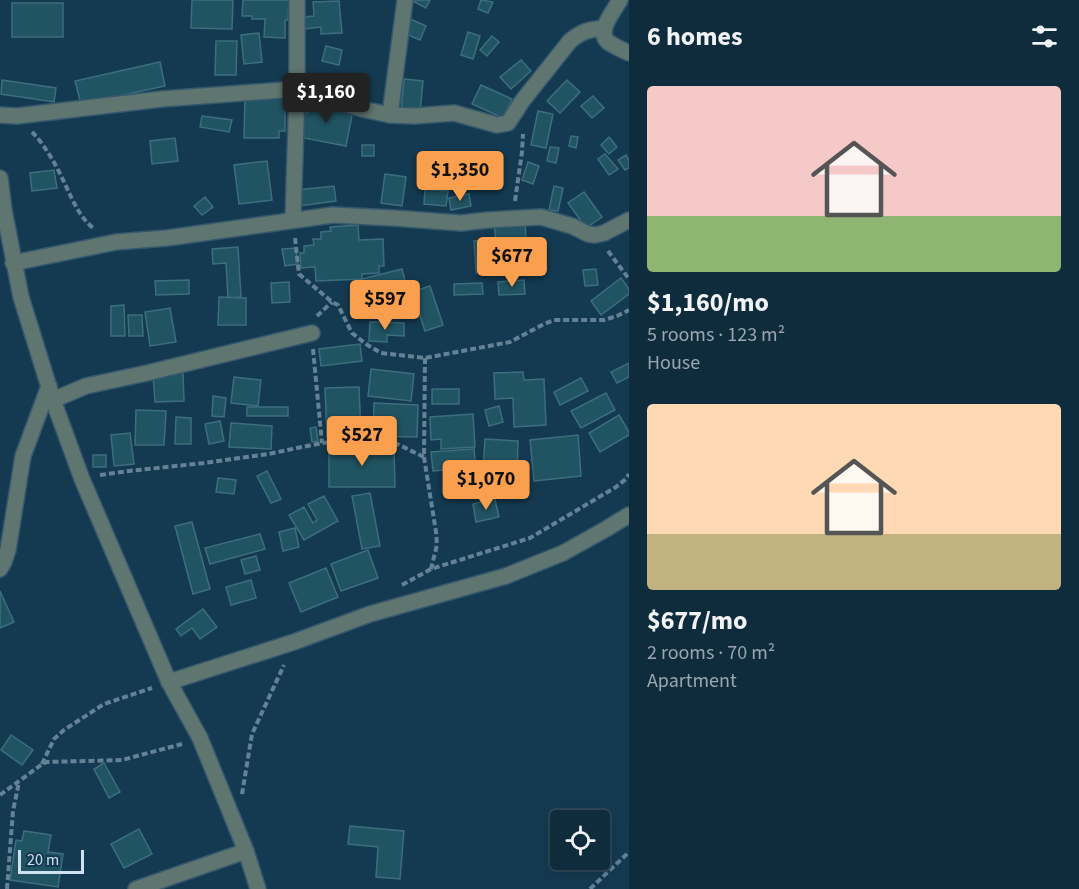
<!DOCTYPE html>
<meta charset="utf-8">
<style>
body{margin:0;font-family:"Source Sans 3",sans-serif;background:#1d3848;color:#f1f3f6;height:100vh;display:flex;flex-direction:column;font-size:22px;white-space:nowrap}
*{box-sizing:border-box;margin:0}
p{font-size:20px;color:#9ba7b0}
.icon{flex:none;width:33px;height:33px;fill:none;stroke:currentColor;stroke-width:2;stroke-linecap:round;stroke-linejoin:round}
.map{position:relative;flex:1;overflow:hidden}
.drawer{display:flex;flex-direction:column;background:#0f2c3d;width:450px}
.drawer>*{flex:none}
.buttons{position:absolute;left:550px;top:810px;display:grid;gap:12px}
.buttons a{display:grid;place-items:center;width:60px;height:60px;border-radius:6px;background:#0f2c3d;box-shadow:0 3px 15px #0003,0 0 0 2px #2f4857;font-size:30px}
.scale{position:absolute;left:18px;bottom:15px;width:66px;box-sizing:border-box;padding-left:6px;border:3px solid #cde1f0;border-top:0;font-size:16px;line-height:21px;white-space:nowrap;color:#cde1f0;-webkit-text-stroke:4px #143a51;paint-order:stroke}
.price{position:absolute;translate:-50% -51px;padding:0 14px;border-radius:6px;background:#fa9f4e;color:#111;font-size:20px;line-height:39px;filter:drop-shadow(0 2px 3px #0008)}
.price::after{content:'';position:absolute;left:50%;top:36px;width:18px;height:14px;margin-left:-9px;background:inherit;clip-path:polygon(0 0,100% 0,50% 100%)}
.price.current{background:#222;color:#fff}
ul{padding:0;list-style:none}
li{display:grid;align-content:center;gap:12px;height:318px;padding:0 18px}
li span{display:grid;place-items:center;height:186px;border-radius:6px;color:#555}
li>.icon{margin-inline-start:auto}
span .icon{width:108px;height:108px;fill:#fffc;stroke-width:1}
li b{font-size:26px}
h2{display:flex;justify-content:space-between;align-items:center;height:72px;padding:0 18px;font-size:26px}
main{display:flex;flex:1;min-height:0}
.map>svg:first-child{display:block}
</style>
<main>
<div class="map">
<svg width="629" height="889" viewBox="0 0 629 889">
<rect width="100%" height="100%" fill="#143a51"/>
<g fill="#215463" stroke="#3c6e7e" stroke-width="1.5">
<path d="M192,0H233L232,29L191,28Z"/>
<path d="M243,0H289L288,20H285V38L264,37L265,19H252V16H242Z"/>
<path d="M411,0H430L426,8Z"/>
<path d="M481,0L493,2L488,13L478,9Z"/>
<path d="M339,1L342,33L321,34V27L305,29L304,17L314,16L313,2Z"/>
<rect x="12" y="3" width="51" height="34"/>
<path d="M410,19L426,26L420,40L404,33Z"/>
<path d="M468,32L480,36L473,59L461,55Z"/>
<path d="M259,33L262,62L244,64L241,35Z"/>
<path d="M492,36L499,42L487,56L480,50Z"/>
<path d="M216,41H237L236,75H215Z"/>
<path d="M326,46L342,50L339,65L322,61Z"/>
<path d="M521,60L531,71L511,89L500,77Z"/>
<path d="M160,62L165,86L81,104L75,81Z"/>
<path d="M404,79L423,81L420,113L401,111Z"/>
<path d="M2,80L56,88L54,102L1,94Z"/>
<path d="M567,80L580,92L560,113L547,101Z"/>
<path d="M481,85L512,99L503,118L472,104Z"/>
<path d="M593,96L604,108L592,118L581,106Z"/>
<path d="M245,97L285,98V131H279V138H244Z"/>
<path d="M310,103L353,110L346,146L299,137L303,113H308Z"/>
<path d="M538,111L553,114L546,148L531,145Z"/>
<path d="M202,116L232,120L229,132L200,127Z"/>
<path d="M571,136L578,137L576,148L569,146Z"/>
<path d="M609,137L617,147L609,154L601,145Z"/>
<path d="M175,138L178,161L152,164L150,141Z"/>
<rect x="362" y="145" width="12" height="11"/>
<path d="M550,147L559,148L556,163L547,161Z"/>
<path d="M605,154L618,169L609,175L598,159Z"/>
<path d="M626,155L629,160V168L625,170L618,160Z"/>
<path d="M267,161L272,200L239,204L234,165Z"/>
<path d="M528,162L539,166L533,184L522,180Z"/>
<path d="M54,170L57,188L32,191L30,173Z"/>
<path d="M385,174L406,177L402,206L381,203Z"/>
<path d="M334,186L336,201L299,206L297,190Z"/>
<path d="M554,186L563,188L558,211L549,210Z"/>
<path d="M425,189L448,191L446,206L424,204Z"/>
<path d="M584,192L602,217L586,228L568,203Z"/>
<path d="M469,194L471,206L451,210L449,198Z"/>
<path d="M205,197L213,207L202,215L194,206Z"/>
<path d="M525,223L526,240L496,241L494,225Z"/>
<path d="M358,225L359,240L383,239L384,266H379V273L362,274V279L316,281L315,267L301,268L300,253H304V246L314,245L313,239H321V232L331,231L330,227Z"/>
<path d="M489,240L491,271L476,273L474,241Z"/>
<path d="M525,246L526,271L512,272L510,247Z"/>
<path d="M238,247L241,297L228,298L226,263L213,264L212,249Z"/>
<path d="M296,248L298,264L285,266L282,249Z"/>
<path d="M402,269L408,293L364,304L358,280Z"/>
<path d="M596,269L598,285L585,286L583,270Z"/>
<path d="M621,278L629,289V294L601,315L591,301Z"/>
<path d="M189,280V294L156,295L155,281Z"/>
<path d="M524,280L525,294L499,295L498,282Z"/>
<path d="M289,282L290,302L272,303L271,283Z"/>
<path d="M482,283L483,294L454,295V284Z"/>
<path d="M430,286L443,325L425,331L412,292Z"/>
<path d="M219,297L246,298V325H218Z"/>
<path d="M124,305L125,336H111V306Z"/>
<path d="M170,308L176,342L150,346L145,312Z"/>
<path d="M128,315H142L143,336H129Z"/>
<path d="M370,322L404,323V336L387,335V342L369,341Z"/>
<path d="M360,344L362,361L321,366L319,349Z"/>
<path d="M629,363V377L617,383L611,372Z"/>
<path d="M371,369L414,374L411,401L368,396Z"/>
<path d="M183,372L184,401L155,402L153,374Z"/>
<path d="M523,372L524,380L544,379L546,425L514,427L513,398L495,399L494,373Z"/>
<path d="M234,377L261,380L258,406L231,403Z"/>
<path d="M581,378L588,391L560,405L554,392Z"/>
<path d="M359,387L361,435L327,437L325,388Z"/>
<rect x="432" y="389" width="27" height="15"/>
<path d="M606,393L615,410L581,428L571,411Z"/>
<path d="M213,396L226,398L224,417L212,416Z"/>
<path d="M374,403L418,405L417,437L373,436Z"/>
<path d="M499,406L503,422L489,426L485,410Z"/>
<rect x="247" y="407" width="41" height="9"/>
<path d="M136,410L166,411L164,445H135Z"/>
<path d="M473,414L475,447L441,449V439L431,440L430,417Z"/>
<path d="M619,415L629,432V435L600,452L589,433Z"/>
<path d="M176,417L191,418V444H175Z"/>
<path d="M220,421L224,441L209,444L205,424Z"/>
<path d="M231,423L272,426L271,449L229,447Z"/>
<path d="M316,427L318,441L312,442L310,428Z"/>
<path d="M130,433L134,464L114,466L111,435Z"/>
<path d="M578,435L581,476L534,481L530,440Z"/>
<path d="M485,439L518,441L517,473L483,471Z"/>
<path d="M329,447H394L395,487H329Z"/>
<path d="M474,449L478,493L460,494L458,469L433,471L431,452Z"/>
<rect x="93" y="455" width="13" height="12"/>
<path d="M267,471L281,499L271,503L257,476Z"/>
<path d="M218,478L236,480L234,494L216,492Z"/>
<path d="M370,493L380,546L362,549L352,496Z"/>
<path d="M324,496L338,521L304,540L289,515L304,507L313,523L317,520L308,504Z"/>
<path d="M495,499L499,517L476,522L473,504Z"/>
<path d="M192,522L210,589L193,594L175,526Z"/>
<path d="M295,528L299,547L283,551L279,532Z"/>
<path d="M260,534L265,549L210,564L205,548Z"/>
<path d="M368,550L378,578L341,591L331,564Z"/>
<path d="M256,556L260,570L245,574L241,560Z"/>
<path d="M326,568L338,597L301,612L289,583Z"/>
<path d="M251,580L256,598L231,605L226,587Z"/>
<path d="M0,591L14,622L0,628Z"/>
<path d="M203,609L217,627L200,639L192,628L181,636L176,629Z"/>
<path d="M11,735L33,750L22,765L1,750Z"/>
<path d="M104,763L120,792L109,798L94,769Z"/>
<path d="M350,826L404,831L400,879L376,877L378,847L348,844Z"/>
<path d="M139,829L152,854L124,868L111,844Z"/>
<path d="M24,831L51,835L48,852L63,854L58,887L10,880L16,840L22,841Z"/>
</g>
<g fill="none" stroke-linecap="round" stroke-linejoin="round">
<g stroke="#35586e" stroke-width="18">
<g id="minor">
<path d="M620,0C614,11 596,31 608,42C614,46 622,50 629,53"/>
<path d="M0,115L17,116L162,99L297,89L362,109L390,115L415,116L454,113L497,125L508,123L523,100L570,41C582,31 588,30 603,28"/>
<path d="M390,115L405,0"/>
<path d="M0,178L4,210L21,297L53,400L82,479L169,682L200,738L246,851L258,889"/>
<path d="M293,220L297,89V0"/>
<path d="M13,263L116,242L167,238L333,215L393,218L461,223L488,220L541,217L572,226L588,234L595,235L604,233L629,220"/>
<path d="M53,400L86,386L147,373L312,333"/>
<path d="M0,569L4,562L8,550L23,456L49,386"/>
<path d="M169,682L294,642L370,614L506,576L563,553L606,529L629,515"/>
<path d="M136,889L246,851"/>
</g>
</g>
<g stroke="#648296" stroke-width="4" stroke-dasharray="6 3" stroke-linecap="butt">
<path d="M32,132C46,146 57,167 65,184C73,201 79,216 93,228"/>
<path d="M515,201L522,152L523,134"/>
<path d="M295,238L299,274L332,302L338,305L352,333L366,344L381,353L425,358L510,342L544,324L554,320H604L617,316L629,310"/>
<path d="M608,251L629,279"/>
<path d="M317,316L332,302"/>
<path d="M313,349L322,443"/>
<path d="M425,358L424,457L436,532L437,545L431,569"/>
<path d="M100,475L129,471L204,463L268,454L322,443L357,440L391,441L424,457"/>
<path d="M402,585L431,569L530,538L616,487L626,479L629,474"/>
<path d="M42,764L54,739L64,730L104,704L152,688"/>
<path d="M242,794L252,734L284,665"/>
<path d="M0,795L41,765L47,762L122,760L182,744"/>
<path d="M7,889L13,811L19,782"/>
<path d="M590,889L629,852"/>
</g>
<use href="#minor" stroke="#5f7570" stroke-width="15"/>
</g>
</svg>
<div class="buttons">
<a><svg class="icon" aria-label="locate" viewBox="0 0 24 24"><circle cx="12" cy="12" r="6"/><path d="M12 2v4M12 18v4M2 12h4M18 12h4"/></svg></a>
</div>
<div class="scale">20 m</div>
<b class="price current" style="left:326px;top:124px">$1,160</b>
<b class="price" style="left:460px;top:202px">$1,350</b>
<b class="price" style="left:512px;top:288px">$677</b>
<b class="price" style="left:385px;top:331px">$597</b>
<b class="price" style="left:362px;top:467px">$527</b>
<b class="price" style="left:486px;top:511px">$1,070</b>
</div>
<section class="drawer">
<h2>6 homes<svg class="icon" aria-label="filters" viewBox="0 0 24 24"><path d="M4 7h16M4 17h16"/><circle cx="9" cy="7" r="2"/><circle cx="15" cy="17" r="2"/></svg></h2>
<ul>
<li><span style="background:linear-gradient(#f6c9c9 70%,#8fb573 0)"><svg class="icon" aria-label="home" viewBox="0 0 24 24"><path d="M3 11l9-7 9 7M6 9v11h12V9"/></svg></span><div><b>$1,160/mo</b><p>5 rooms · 123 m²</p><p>House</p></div></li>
<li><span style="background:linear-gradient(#ffd9b3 70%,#c2b280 0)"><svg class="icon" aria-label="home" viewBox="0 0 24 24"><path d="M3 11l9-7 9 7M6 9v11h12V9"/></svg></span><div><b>$677/mo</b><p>2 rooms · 70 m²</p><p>Apartment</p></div></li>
</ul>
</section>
</main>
